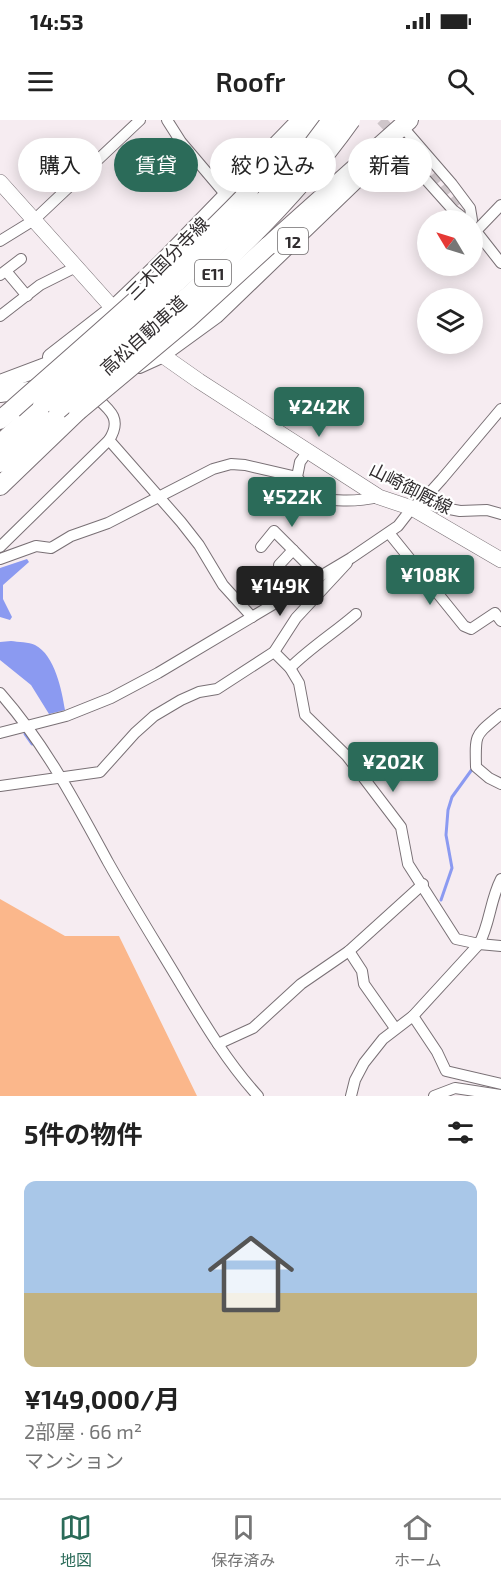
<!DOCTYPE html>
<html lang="ja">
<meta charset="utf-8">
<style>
body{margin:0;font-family:"Exo 2","Noto Sans JP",sans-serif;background:#f6f6f6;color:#222;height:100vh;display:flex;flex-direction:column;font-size:22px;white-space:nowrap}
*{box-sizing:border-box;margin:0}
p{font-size:20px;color:#767676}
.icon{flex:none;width:33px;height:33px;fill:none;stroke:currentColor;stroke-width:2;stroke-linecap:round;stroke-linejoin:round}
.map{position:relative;height:976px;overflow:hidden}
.drawer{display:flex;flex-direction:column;background:#fff;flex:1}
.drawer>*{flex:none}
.hud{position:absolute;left:18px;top:18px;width:465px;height:54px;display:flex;gap:12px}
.needle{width:39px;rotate:308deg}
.fabs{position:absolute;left:417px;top:90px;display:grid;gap:12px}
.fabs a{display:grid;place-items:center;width:66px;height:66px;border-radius:50%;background:#fff;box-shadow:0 3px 15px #0003;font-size:30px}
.price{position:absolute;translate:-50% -51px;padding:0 14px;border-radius:6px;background:#2b6b59;color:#fff;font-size:20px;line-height:39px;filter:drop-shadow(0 2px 3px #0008)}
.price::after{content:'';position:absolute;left:50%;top:36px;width:18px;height:14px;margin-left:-9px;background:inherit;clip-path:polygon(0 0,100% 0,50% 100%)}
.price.selected{background:#222;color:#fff}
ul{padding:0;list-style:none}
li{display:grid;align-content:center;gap:12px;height:318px;padding:0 24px}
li+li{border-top:2px solid #e0e0e0}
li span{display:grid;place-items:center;height:186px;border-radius:12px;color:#555}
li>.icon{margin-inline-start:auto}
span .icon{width:108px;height:108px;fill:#fffc;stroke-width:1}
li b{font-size:26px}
h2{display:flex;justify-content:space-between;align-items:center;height:72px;padding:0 24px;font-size:26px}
.pill{padding:0 21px;border-radius:27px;background:#fff;box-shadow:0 3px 15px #0003;font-size:21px;line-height:54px}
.pill.selected{background:#2b6b59;color:#fff}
.status{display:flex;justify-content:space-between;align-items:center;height:42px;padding:0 30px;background:#fff;direction:ltr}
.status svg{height:16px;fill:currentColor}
header{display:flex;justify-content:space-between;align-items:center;height:78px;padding:0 24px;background:#fff;font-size:27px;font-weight:600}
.menu{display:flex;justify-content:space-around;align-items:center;height:84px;border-top:2px solid #e0e0e0;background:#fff;font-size:16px;color:#767676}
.menu a{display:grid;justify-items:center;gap:3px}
.menu .selected{color:#2b6b59}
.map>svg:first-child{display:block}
</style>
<div class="status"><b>14:53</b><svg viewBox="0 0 49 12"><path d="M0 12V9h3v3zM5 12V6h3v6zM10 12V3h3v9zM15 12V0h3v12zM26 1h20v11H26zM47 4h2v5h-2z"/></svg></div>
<header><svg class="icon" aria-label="menu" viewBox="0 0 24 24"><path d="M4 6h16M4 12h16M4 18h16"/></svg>Roofr<svg class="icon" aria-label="search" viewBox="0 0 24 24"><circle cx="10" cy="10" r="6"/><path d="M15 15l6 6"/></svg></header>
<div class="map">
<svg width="501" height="976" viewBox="0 0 501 976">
<rect width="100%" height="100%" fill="#f6ecf1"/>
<path fill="#fbb78b" d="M0,779L65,816H119L197,976H0Z"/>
<g fill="#8b9af1">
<path d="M27,439L29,442L3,465V479L12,497L10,500L0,497V448Z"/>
<path d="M11,521C18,522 29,522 35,525C55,535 62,571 65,590L49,594L31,565L0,540V522Z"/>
</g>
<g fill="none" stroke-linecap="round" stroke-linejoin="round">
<g stroke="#8b9af1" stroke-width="3">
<path d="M25,614L32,624"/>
<path d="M441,780L452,748L446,715L448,690L452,677L473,648"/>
</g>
<path stroke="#cfc6ca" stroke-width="10" stroke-dasharray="10 5" stroke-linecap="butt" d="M381,0L420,41L460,90"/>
<g stroke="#797075" stroke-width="12">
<g id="street">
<path d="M167,0L181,22L226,75"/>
<path d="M407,12L452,64L470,88L472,100"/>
<path d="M394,24L453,90L466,100"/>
<path d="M472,106L501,143"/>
<path d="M476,111L501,85"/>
<path d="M0,121L34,100L140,0"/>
<path d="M6,151L27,176"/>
<path d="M0,155L21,139"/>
<path d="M0,196L40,165L76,147"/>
<path d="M109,320L181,402L199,425L223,465L252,497"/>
<path d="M308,331L300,342L297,357C301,362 305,368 309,372C325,384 361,381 379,377"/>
<path d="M418,383L460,391L487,390L501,394"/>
<path d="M389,413L464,506L471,509L495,493L501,501"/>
<path d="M0,427L109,320C124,297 107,288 91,273"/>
<path d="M261,427L274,411L320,457"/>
<path d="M0,439L36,426L51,428L71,416L108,403L213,349L231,344L245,345L297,357"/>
<path d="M279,445L293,430"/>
<path d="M274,532L290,548L299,563L305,595L347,636L401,707L408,744L456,819L479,824L501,826"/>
<path d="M290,548C310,528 334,513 356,494"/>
<path d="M0,573C45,624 76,683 108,742C131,783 156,823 180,863C204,903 227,942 258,976"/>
<path d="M501,594C475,616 475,612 476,647L489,658L501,664"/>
<path d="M0,613L66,596L111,578L158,553L351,438L398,406L412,388L424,379L442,359L501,289"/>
<path d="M0,666L100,652L135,613L154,596L181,580L199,572L217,569L274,532L296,498L347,443"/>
<path d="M349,831L362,851L364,864L395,908"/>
<path d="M413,896L437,932L446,951L501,964"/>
<path d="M218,924L253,908L301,864L349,831L423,764"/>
<path d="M351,976L355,960L364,943L383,919L413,896L479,824C490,804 490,780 501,759"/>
<path d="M434,976L455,968L501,975"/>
</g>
</g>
<g stroke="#797075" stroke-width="16">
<g id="secondary">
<path d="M0,62L120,196"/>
<path d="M152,228L199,261L379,377L412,388L501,440"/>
</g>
</g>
<g stroke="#797075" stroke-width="18">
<g id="primary">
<path d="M51,237L114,188L162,142L300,0"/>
<path d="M139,245L161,235L216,195L377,40"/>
<path d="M0,263L72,236"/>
<path d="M0,274L42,268"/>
</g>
</g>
<g stroke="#797075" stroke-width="20">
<g id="highway">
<path d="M249,72L319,0"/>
<path d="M268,126L409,0"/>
<path d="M0,300L13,289"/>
<path d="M0,324L42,285"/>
<path d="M0,343L58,290"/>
<path d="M0,366L78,291"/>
</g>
</g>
<use href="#street" stroke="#fff" stroke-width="10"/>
<use href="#secondary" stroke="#fff" stroke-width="15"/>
<use href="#primary" stroke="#fff" stroke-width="16"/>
<use href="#highway" stroke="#fff" stroke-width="18"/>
<g stroke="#797075" stroke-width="20" stroke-linecap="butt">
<g id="highway-bridge">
<path d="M42,285C87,244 132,203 177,162C233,112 288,62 331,0"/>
<path d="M13,289C93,218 175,149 249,72"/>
<path d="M58,290C161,199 271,113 351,0"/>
<path d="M78,291L188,199L268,126"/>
</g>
</g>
<use href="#highway-bridge" stroke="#fff" stroke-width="18"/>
</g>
<g text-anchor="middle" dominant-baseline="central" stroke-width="4.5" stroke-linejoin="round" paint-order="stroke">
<g fill="#fff" stroke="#6f6c6d" stroke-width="1.5">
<rect x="278" y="108" width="30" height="26" rx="4.5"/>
<rect x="195" y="140" width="36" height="26" rx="4.5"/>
</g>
<g font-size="16" font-weight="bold" fill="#312d2f">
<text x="293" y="121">12</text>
<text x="213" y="153">E11</text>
</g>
<g font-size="18" fill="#312d2f" stroke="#fff">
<text transform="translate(167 138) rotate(-45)">三木国分寺線</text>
<text transform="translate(143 215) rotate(-42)">高松自動車道</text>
<text transform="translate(411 368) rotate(27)">山崎御厩線</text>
</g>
</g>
</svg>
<div class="fabs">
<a><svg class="needle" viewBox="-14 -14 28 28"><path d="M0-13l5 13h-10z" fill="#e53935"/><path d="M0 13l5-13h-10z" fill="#767676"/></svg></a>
<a><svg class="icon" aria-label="layers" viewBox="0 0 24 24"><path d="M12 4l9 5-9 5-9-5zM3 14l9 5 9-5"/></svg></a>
</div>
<b class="price" style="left:319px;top:318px">¥242K</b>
<b class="price" style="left:292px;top:408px">¥522K</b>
<b class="price" style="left:430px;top:486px">¥108K</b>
<b class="price selected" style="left:280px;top:497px">¥149K</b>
<b class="price" style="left:393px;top:673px">¥202K</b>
<div class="hud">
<a class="pill">購入</a>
<a class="pill selected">賃貸</a>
<a class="pill">絞り込み</a>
<a class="pill">新着</a>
</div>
</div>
<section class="drawer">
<h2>5件の物件<svg class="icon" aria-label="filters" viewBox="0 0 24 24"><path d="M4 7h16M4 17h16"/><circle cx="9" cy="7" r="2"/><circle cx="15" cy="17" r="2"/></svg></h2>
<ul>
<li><span style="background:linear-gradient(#a9c7e8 60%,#c2b280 0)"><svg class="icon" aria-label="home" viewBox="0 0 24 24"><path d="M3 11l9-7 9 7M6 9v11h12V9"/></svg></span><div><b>¥149,000/月</b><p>2部屋 · 66 m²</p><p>マンション</p></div></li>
</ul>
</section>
<nav class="menu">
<a class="selected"><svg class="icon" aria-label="map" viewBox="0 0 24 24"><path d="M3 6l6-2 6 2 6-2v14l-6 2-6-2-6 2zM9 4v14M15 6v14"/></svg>地図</a>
<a><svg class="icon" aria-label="saved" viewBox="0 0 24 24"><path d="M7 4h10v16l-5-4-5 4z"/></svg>保存済み</a>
<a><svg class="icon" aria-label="home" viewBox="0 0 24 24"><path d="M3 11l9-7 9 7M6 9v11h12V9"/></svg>ホーム</a>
</nav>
